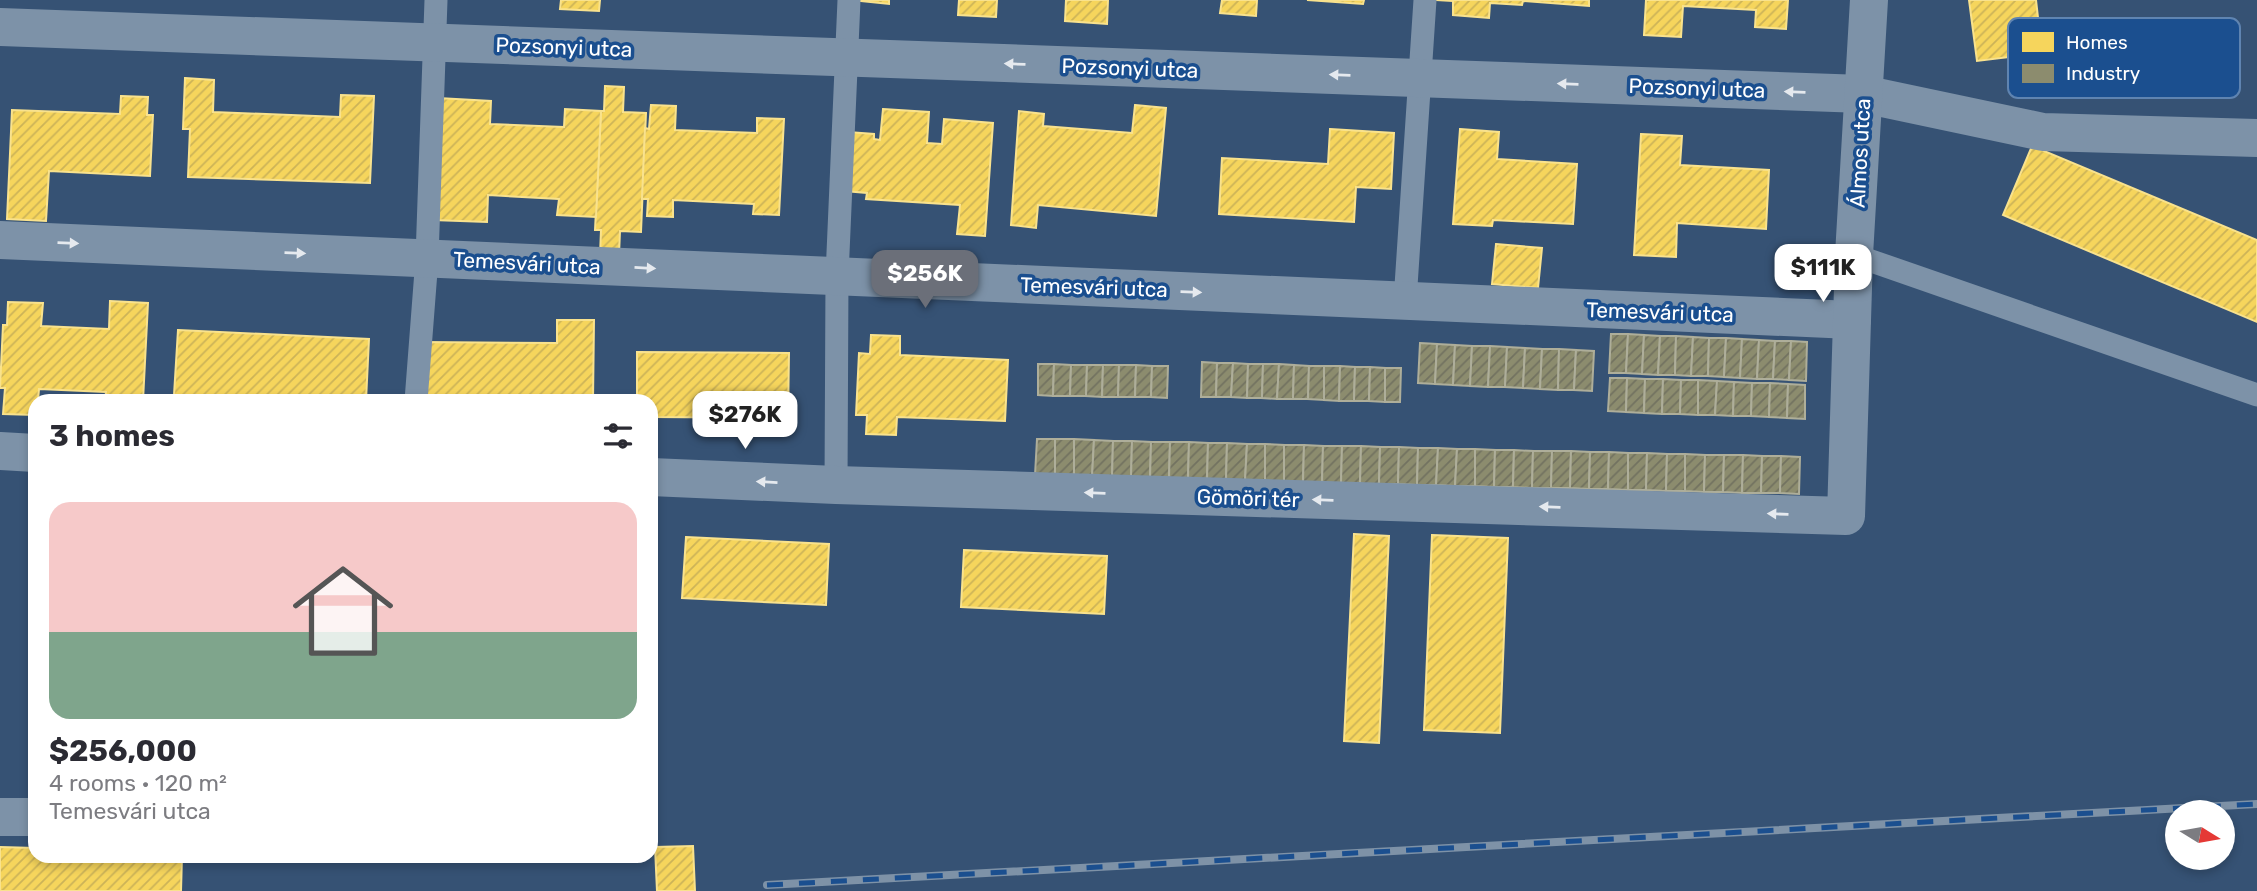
<!DOCTYPE html>
<meta charset="utf-8">
<style>
body{margin:0;font-family:Rubik,sans-serif;background:#f7f7f7;color:#2b2b33;height:100vh;display:flex;flex-direction:column;font-size:26px;white-space:nowrap}
*{box-sizing:border-box;margin:0}
p{font-size:23px;color:#7c7c81}
.icon{flex:none;width:38px;height:38px;fill:none;stroke:currentColor;stroke-width:2;stroke-linecap:round;stroke-linejoin:round}
.map{position:relative;flex:1;overflow:hidden}
.details{position:absolute;left:28px;top:394px;width:630px;height:469px;display:flex;flex-direction:column;background:#fff;border-radius:21px;box-shadow:0 4px 10px #0003}
.details>*{flex:none}
.needle{width:46px;rotate:101deg}
.tools{position:absolute;left:2165px;top:800px;display:grid;gap:14px}
.tools a{display:grid;place-items:center;width:70px;height:70px;border-radius:50%;background:#fff;box-shadow:0 4px 10px #0003;font-size:35px}
.price{position:absolute;translate:-50% -60px;padding:0 16px;border-radius:14px;background:#fff;color:#222;font-size:23px;line-height:46px;filter:drop-shadow(0 2px 4px #0008)}
.price::after{content:'';position:absolute;left:50%;top:42px;width:21px;height:16px;margin-left:-10px;background:inherit;clip-path:polygon(0 0,100% 0,50% 100%)}
.price.current{background:#6b6f79;color:#fff}
ul{padding:0;list-style:none}
li{display:grid;align-content:center;gap:14px;height:371px;padding:0 21px}
li+li{border-top:2px solid #e1e1e2}
li span{display:grid;place-items:center;height:217px;border-radius:21px;color:#555}
li>.icon{margin-inline-start:auto}
span .icon{width:126px;height:126px;fill:#fffc;stroke-width:1}
li b{font-size:30px}
h2{display:flex;justify-content:space-between;align-items:center;height:84px;padding:0 21px;font-size:30px}
.map>svg:first-child{display:block}
</style>
<div class="map">
<svg width="2257" height="891" viewBox="0 0 2257 891">
<defs>
<pattern id="homes-hatch" width="6" height="6" patternUnits="userSpaceOnUse" patternTransform="scale(1.75)"><rect width="6" height="6" fill="#f6d55c"/><path d="M-1 1l2-2M0 6l6-6M5 7l2-2" fill="none" stroke="#ccb358"/></pattern>
<pattern id="industry-hatch" width="6" height="6" patternUnits="userSpaceOnUse" patternTransform="scale(1.75)"><rect width="6" height="6" fill="#8c8c6e"/><path d="M-1 1l2-2M0 6l6-6M5 7l2-2" fill="none" stroke="#727260"/></pattern>
</defs>
<rect width="100%" height="100%" fill="#365274"/>
<g fill="url(#homes-hatch)" stroke="#f9e28d" stroke-width="2">
<path d="M561,0H600L599,11L560,9Z"/>
<path d="M851,0H889V4Z"/>
<path d="M959,0H997L996,17L958,15Z"/>
<path d="M1066,0H1108L1107,24L1065,21Z"/>
<path d="M1222,0H1257L1256,16L1220,13Z"/>
<path d="M1307,0H1364L1363,4Z"/>
<path d="M1436,0H1589V6L1523,1L1522,5L1490,3L1489,18L1453,15V1Z"/>
<path d="M1646,0H1788L1786,29L1755,27L1756,10L1683,6L1681,37L1644,35Z"/>
<path d="M1969,0H2036L2042,53L1977,61Z"/>
<path d="M185,78L214,80L213,112L340,117L341,95L374,96L370,183L188,177L190,129H183Z"/>
<path d="M605,86L624,87L623,112L646,113L641,232L620,231L619,255H600L601,230H595L601,111H604Z"/>
<path d="M121,96L148,97L147,115H153L150,176L49,171L46,221L7,219L12,110L120,114Z"/>
<path d="M438,98L491,101L490,124L564,127L565,109L601,111L596,217L557,215L559,199L488,195L487,222L433,220Z"/>
<path d="M651,105L676,106L675,130L757,133V118L784,119L779,215L753,214L754,204L673,200V217L647,216L648,199H642L645,128L649,129Z"/>
<path d="M1135,105L1166,108L1156,216L1038,205L1036,228L1011,225L1019,111L1044,114L1043,126L1132,133Z"/>
<path d="M883,109L929,112L927,143L942,144L944,119L993,123L985,236L957,234L960,205L866,199L867,193L845,191L849,132L874,134V139L880,140Z"/>
<path d="M1330,129L1394,133L1391,189L1356,187L1354,222L1219,214L1222,158L1328,164Z"/>
<path d="M1460,129L1499,132L1497,159L1577,164L1573,224L1493,220L1492,226L1453,224Z"/>
<path d="M1641,134L1682,136L1680,165L1769,170L1766,229L1677,223L1676,257L1634,255Z"/>
<path d="M2032,146L2257,240V322L2003,215Z"/>
<path d="M1496,244L1542,248L1538,288L1492,284Z"/>
<path d="M110,301L148,303L143,401H105L106,392L39,389L38,401H35V415L3,414L5,388H0L3,325H7L8,302L43,303L41,326L109,329Z"/>
<path d="M557,320H594L593,401H423L424,342L557,343Z"/>
<path d="M178,330L369,339L366,401H282L201,397L200,401H182V396L174,395Z"/>
<path d="M871,335L900,336V355L1008,360L1005,421L897,417L896,435L866,434L867,415H856L859,353L870,354Z"/>
<path d="M637,352L789,353L788,418L651,417V401H637Z"/>
<path d="M1354,534L1389,536L1379,743L1344,741Z"/>
<path d="M1432,535L1508,538L1500,733L1424,730Z"/>
<path d="M686,537L829,544L826,605L682,598Z"/>
<path d="M964,550L1107,556L1104,614L961,607Z"/>
<path d="M693,846L695,891H657L655,847Z"/>
<path d="M0,847L35,848V856H182L181,891H0Z"/>
</g>
<g fill="url(#industry-hatch)" stroke="#aeae9a" stroke-width="2">
<path d="M1611,334H1628L1626,373H1609Z"/>
<path d="M1628,334L1644,335L1642,374L1626,373Z"/>
<path d="M1644,335L1660,336L1658,375L1642,374Z"/>
<path d="M1660,336H1676L1675,375H1658Z"/>
<path d="M1676,336L1693,337L1691,376L1675,375Z"/>
<path d="M1693,337L1709,338L1708,376H1691Z"/>
<path d="M1709,338H1726L1724,377L1708,376Z"/>
<path d="M1726,338L1742,339L1740,378L1724,377Z"/>
<path d="M1742,339L1759,340L1757,379L1740,378Z"/>
<path d="M1759,340L1775,341L1773,379H1757Z"/>
<path d="M1775,341H1791L1789,380L1773,379Z"/>
<path d="M1791,341L1807,342L1806,381L1789,380Z"/>
<path d="M1420,343L1437,344L1435,384L1418,383Z"/>
<path d="M1437,344L1455,345L1453,385L1435,384Z"/>
<path d="M1455,345L1472,346L1470,386L1453,385Z"/>
<path d="M1472,346H1490L1488,387L1470,386Z"/>
<path d="M1490,346L1507,347L1505,387H1488Z"/>
<path d="M1507,347L1525,348L1523,388L1505,387Z"/>
<path d="M1525,348L1542,349L1540,389L1523,388Z"/>
<path d="M1542,349H1559L1558,390L1540,389Z"/>
<path d="M1559,349L1576,350L1574,390H1558Z"/>
<path d="M1576,350L1594,351L1592,391L1574,390Z"/>
<path d="M1202,362L1217,363L1216,397H1201Z"/>
<path d="M1217,363H1233L1231,397H1216Z"/>
<path d="M1233,363L1248,364L1247,398L1231,397Z"/>
<path d="M1038,364H1054L1053,396L1038,395Z"/>
<path d="M1054,364L1071,365L1070,396H1053Z"/>
<path d="M1248,364H1263L1262,398H1247Z"/>
<path d="M1263,364H1279L1277,399L1262,398Z"/>
<path d="M1279,364L1294,365L1293,399H1277Z"/>
<path d="M1071,365H1087L1086,396H1070Z"/>
<path d="M1087,365H1103L1102,397L1086,396Z"/>
<path d="M1103,365H1119L1118,397H1102Z"/>
<path d="M1119,365H1136L1135,397H1118Z"/>
<path d="M1136,365L1152,366L1151,397H1135Z"/>
<path d="M1294,365L1309,366L1308,399H1293Z"/>
<path d="M1152,366H1168L1167,398L1151,397Z"/>
<path d="M1309,366H1324V400L1308,399Z"/>
<path d="M1324,366H1340L1339,401L1324,400Z"/>
<path d="M1340,366L1355,367L1354,401H1339Z"/>
<path d="M1355,367H1370L1369,401H1354Z"/>
<path d="M1370,367L1385,368V402L1369,401Z"/>
<path d="M1385,368H1401L1400,402H1385Z"/>
<path d="M1610,378H1627L1626,412L1608,411Z"/>
<path d="M1627,378L1645,379L1644,413L1626,412Z"/>
<path d="M1645,379H1663L1662,414L1644,413Z"/>
<path d="M1663,379L1681,380L1680,414H1662Z"/>
<path d="M1681,380H1698V415L1680,414Z"/>
<path d="M1698,380L1717,381L1715,415H1698Z"/>
<path d="M1717,381L1734,382L1733,416L1715,415Z"/>
<path d="M1734,382L1752,383L1751,416H1733Z"/>
<path d="M1752,383H1770L1769,417L1751,416Z"/>
<path d="M1770,383L1788,384L1787,418L1769,417Z"/>
<path d="M1788,384L1805,385V419L1787,418Z"/>
<path d="M1037,439H1055V476L1035,475Z"/>
<path d="M1055,439H1074V477L1055,476Z"/>
<path d="M1074,439L1094,440L1092,477H1074Z"/>
<path d="M1094,440L1113,441L1112,478L1092,477Z"/>
<path d="M1113,441H1132L1131,478H1112Z"/>
<path d="M1132,441L1151,442L1150,479L1131,478Z"/>
<path d="M1151,442H1170L1169,479H1150Z"/>
<path d="M1170,442H1189L1188,479H1169Z"/>
<path d="M1189,442L1208,443L1207,480L1188,479Z"/>
<path d="M1208,443H1227L1226,480H1207Z"/>
<path d="M1227,443L1247,444L1245,481L1226,480Z"/>
<path d="M1247,444H1265V481H1245Z"/>
<path d="M1265,444L1284,445V482L1265,481Z"/>
<path d="M1284,445H1304L1303,482H1284Z"/>
<path d="M1304,445L1323,446L1322,483L1303,482Z"/>
<path d="M1323,446H1342L1341,483H1322Z"/>
<path d="M1342,446H1361L1360,484L1341,483Z"/>
<path d="M1361,446L1380,447L1379,484H1360Z"/>
<path d="M1380,447H1399L1398,484H1379Z"/>
<path d="M1399,447L1418,448L1417,485L1398,484Z"/>
<path d="M1418,448H1438L1436,485H1417Z"/>
<path d="M1438,448L1457,449L1455,486L1436,485Z"/>
<path d="M1457,449H1475V486H1455Z"/>
<path d="M1475,449L1495,450L1494,487L1475,486Z"/>
<path d="M1495,450H1514L1513,487H1494Z"/>
<path d="M1514,450L1533,451L1532,488L1513,487Z"/>
<path d="M1533,451H1552L1551,488H1532Z"/>
<path d="M1552,451H1571L1570,488H1551Z"/>
<path d="M1571,451L1590,452L1589,489L1570,488Z"/>
<path d="M1590,452H1609L1608,489H1589Z"/>
<path d="M1609,452L1628,453V490L1608,489Z"/>
<path d="M1628,453H1647L1646,490H1628Z"/>
<path d="M1647,453L1667,454L1666,491L1646,490Z"/>
<path d="M1667,454H1685V491H1666Z"/>
<path d="M1685,454L1705,455L1704,492L1685,491Z"/>
<path d="M1705,455H1724L1723,492H1704Z"/>
<path d="M1724,455H1743L1742,493L1723,492Z"/>
<path d="M1743,455L1762,456L1761,493H1742Z"/>
<path d="M1762,456H1781L1780,493H1761Z"/>
<path d="M1781,456L1800,457L1799,494L1780,493Z"/>
</g>
<g fill="none" stroke-linecap="round" stroke-linejoin="round">
<g stroke="#7d92a8" stroke-width="23">
<path d="M1854,255L2257,395"/>
<path d="M1405,301L1425,0"/>
<path d="M416,401L427,258L436,0"/>
<path d="M836,485L837,276L849,0"/>
</g>
<g stroke="#7d92a8" stroke-width="38">
<path d="M0,27L1863,94L2043,132L2257,138"/>
<path d="M0,240L1852,320"/>
<path d="M0,451L35,453"/>
<path d="M651,477L836,485L1846,516L1854,255L1869,0"/>
<path d="M0,817H35"/>
</g>
<g stroke="#7e92a7" stroke-width="8">
<path id="rail" d="M767,885L2257,804"/>
</g>
<use href="#rail" stroke="#1b4f8f" stroke-width="5" stroke-dasharray="16" stroke-linecap="butt"/>
</g>
<defs><path id="oneway-solid" d="M-6-.8H1V-3.2L6.5 0L1 3.2V.8H-6Z" transform="scale(1.75)"/></defs>
<g fill="#e5e9ee">
<use href="#oneway-solid" transform="translate(1015 64) rotate(-178)"/>
<use href="#oneway-solid" transform="translate(1340 75) rotate(-178)"/>
<use href="#oneway-solid" transform="translate(1568 84) rotate(-178)"/>
<use href="#oneway-solid" transform="translate(1795 92) rotate(-178)"/>
<use href="#oneway-solid" transform="translate(68 243) rotate(2)"/>
<use href="#oneway-solid" transform="translate(295 253) rotate(2)"/>
<use href="#oneway-solid" transform="translate(645 268) rotate(3)"/>
<use href="#oneway-solid" transform="translate(1191 292) rotate(2)"/>
<use href="#oneway-solid" transform="translate(767 482) rotate(-177)"/>
<use href="#oneway-solid" transform="translate(1095 493) rotate(-178)"/>
<use href="#oneway-solid" transform="translate(1323 500) rotate(-178)"/>
<use href="#oneway-solid" transform="translate(1550 507) rotate(-178)"/>
<use href="#oneway-solid" transform="translate(1778 514) rotate(-178)"/>
</g>
<g text-anchor="middle" dominant-baseline="central" stroke-width="7" stroke-linejoin="round" paint-order="stroke">
<g font-size="21" fill="#fff" stroke="#1b4f8f">
<text transform="translate(564 47) rotate(2)">Pozsonyi utca</text>
<text transform="translate(1130 68) rotate(2)">Pozsonyi utca</text>
<text transform="translate(1697 88) rotate(2)">Pozsonyi utca</text>
<text transform="translate(1860 153) rotate(-87)">Álmos utca</text>
<text transform="translate(527 263) rotate(3)">Temesvári utca</text>
<text transform="translate(1094 287) rotate(2)">Temesvári utca</text>
<text transform="translate(1660 312) rotate(2)">Temesvári utca</text>
<text transform="translate(1248 498) rotate(2)">Gömöri tér</text>
</g>
</g>
<rect x="2008" y="18" width="232" height="80" rx="10" fill="#1b4f8f" stroke="#5f84b1" stroke-width="2"/>
<rect x="2022" y="32" width="32" height="20" fill="#f6d55c"/>
<rect x="2022" y="64" width="32" height="19" fill="#8c8c6e"/>
<g font-size="19" fill="#fff">
<text x="2066" y="49">Homes</text>
<text x="2066" y="80">Industry</text>
</g>
</svg>
<div class="tools">
<a><svg class="needle" viewBox="-14 -14 28 28"><path d="M0-13l5 13h-10z" fill="#e53935"/><path d="M0 13l5-13h-10z" fill="#7c7c81"/></svg></a>
</div>
<b class="price" style="left:1823px;top:304px">$111K</b>
<b class="price current" style="left:925px;top:310px">$256K</b>
<b class="price" style="left:745px;top:451px">$276K</b>
<section class="details">
<h2>3 homes<svg class="icon" aria-label="filters" viewBox="0 0 24 24"><path d="M4 7h16M4 17h16"/><circle cx="9" cy="7" r="2"/><circle cx="15" cy="17" r="2"/></svg></h2>
<ul>
<li><span style="background:linear-gradient(#f6c9c9 60%,#7fa58c 0)"><svg class="icon" aria-label="home" viewBox="0 0 24 24"><path d="M3 11l9-7 9 7M6 9v11h12V9"/></svg></span><div><b>$256,000</b><p>4 rooms · 120 m²</p><p>Temesvári utca</p></div></li>
</ul>
</section>
</div>
